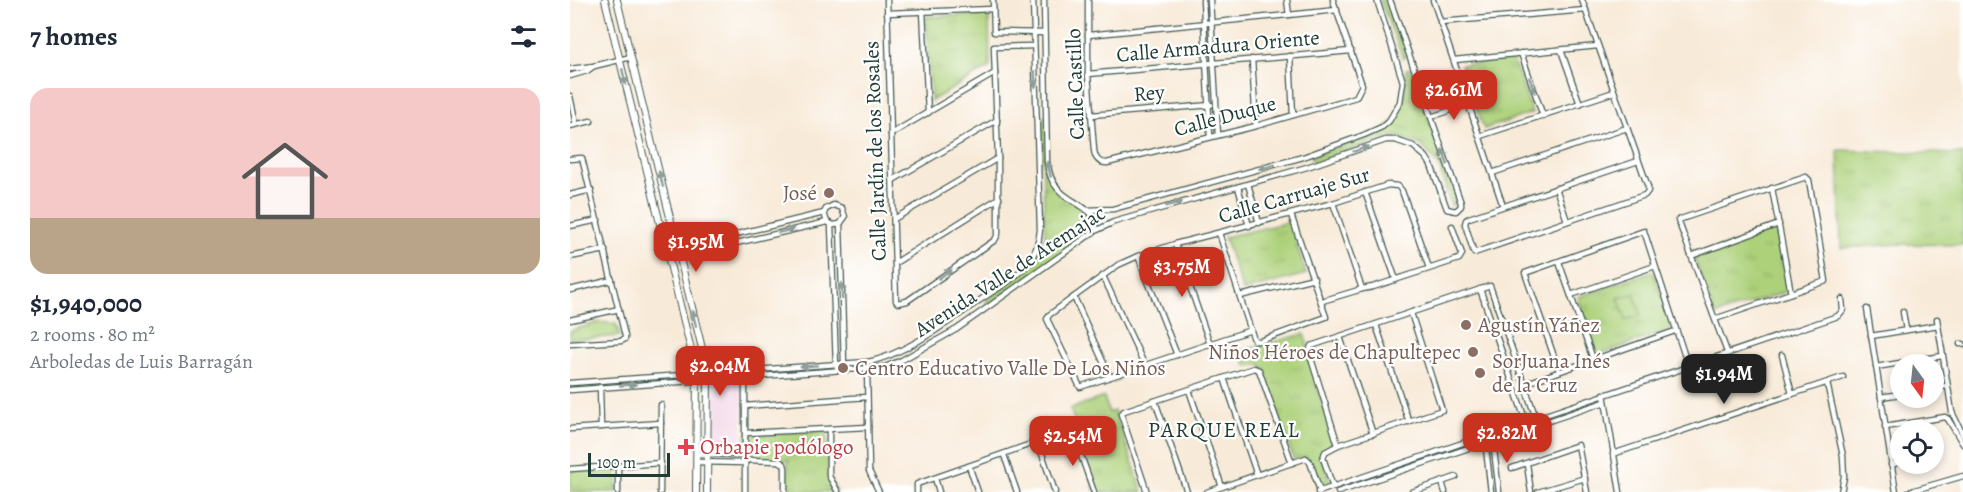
<!DOCTYPE html>
<meta charset="utf-8">
<style>
body{margin:0;font-family:Alegreya,serif;background:#f6f6f7;color:#1f2937;height:100vh;display:flex;flex-direction:column;font-size:22px;white-space:nowrap}
*{box-sizing:border-box;margin:0}
p{font-size:20px;color:#747a83}
.icon{flex:none;width:33px;height:33px;fill:none;stroke:currentColor;stroke-width:2;stroke-linecap:round;stroke-linejoin:round}
.map{position:relative;flex:1;overflow:hidden}
.panel{display:flex;flex-direction:column;background:#fff;width:570px}
.panel>*{flex:none}
.needle{width:39px;rotate:165deg}
.buttons{position:absolute;left:1320px;top:354px;display:grid;gap:12px}
.buttons a{display:grid;place-items:center;width:54px;height:54px;border-radius:50%;background:#fff;box-shadow:0 3px 9px #0003;font-size:30px}
.scale{position:absolute;left:18px;bottom:15px;width:82px;box-sizing:border-box;padding-left:6px;border:3px solid #1f3d34;border-top:0;font-size:16px;line-height:21px;white-space:nowrap;color:#1f3d34;-webkit-text-stroke:4px #fff;paint-order:stroke}
.price{position:absolute;translate:-50% -51px;padding:0 14px;border-radius:12px;background:#c8321e;color:#fff;font-size:20px;line-height:39px;filter:drop-shadow(0 2px 3px #0008)}
.price::after{content:'';position:absolute;left:50%;top:36px;width:18px;height:14px;margin-left:-9px;background:inherit;clip-path:polygon(0 0,100% 0,50% 100%)}
.price.on{background:#222;color:#fff}
ul{padding:0;list-style:none}
li{display:grid;align-content:center;gap:12px;height:318px;padding:0 30px}
li span{display:grid;place-items:center;height:186px;border-radius:18px;color:#555}
li>.icon{margin-inline-start:auto}
span .icon{width:108px;height:108px;fill:#fffc;stroke-width:1}
li b{font-size:26px}
h2{display:flex;justify-content:space-between;align-items:center;height:72px;padding:0 30px;font-size:26px}
main{display:flex;flex:1;min-height:0}
.map>svg:first-child{display:block}
</style>
<main>
<section class="panel">
<h2>7 homes<svg class="icon" aria-label="filters" viewBox="0 0 24 24"><path d="M4 7h16M4 17h16"/><circle cx="9" cy="7" r="2"/><circle cx="15" cy="17" r="2"/></svg></h2>
<ul>
<li><span style="background:linear-gradient(#f6c9c9 70%,#b9a48a 0)"><svg class="icon" aria-label="home" viewBox="0 0 24 24"><path d="M3 11l9-7 9 7M6 9v11h12V9"/></svg></span><div><b>$1,940,000</b><p>2 rooms · 80 m²</p><p>Arboledas de Luis Barragán</p></div></li>
</ul>
</section>
<div class="map">
<svg width="1393" height="492" viewBox="0 0 1393 492">
<defs>
<pattern id="grass-tufts" width="24" height="20" patternUnits="userSpaceOnUse" patternTransform="scale(1.5)"><rect width="24" height="20" fill="#add17a"/><path d="M3 7l-1-3M5 7V3M7 7l1-3M15 17l-1-3M17 17v-4M19 17l1-3" fill="none" stroke="#94b46a"/></pattern>
</defs>
<rect width="100%" height="100%" fill="#fff"/>
<filter id="ink" filterUnits="userSpaceOnUse"><feTurbulence type="fractalNoise" baseFrequency=".0167" numOctaves="2"/><feDisplacementMap in="SourceGraphic" scale="12" xChannelSelector="R" yChannelSelector="G"/><feConvolveMatrix kernelMatrix="1 2 1 2 8 2 1 2 1" color-interpolation-filters="sRGB"/></filter>
<filter id="wash" filterUnits="userSpaceOnUse"><feTurbulence type="fractalNoise" baseFrequency=".008" numOctaves="4" result="noise"/><feDisplacementMap in="SourceGraphic" scale="24" xChannelSelector="R" yChannelSelector="G"/><feGaussianBlur stdDeviation="1.35" result="paint"/><feColorMatrix in="noise" values="0 0 0 0 0 0 0 0 0 0 0 0 0 0 0 0 0 1.4 0 .05"/><feComposite in="paint" operator="in"/></filter>
<g filter="url(#wash)">
<rect width="100%" height="100%" fill="#f8ead8"/>
<path fill="#f1d0e4" d="M172,381V442H143L142,382Z"/>
<g fill="url(#grass-tufts)" stroke="#668757" stroke-width="1.5">
<path d="M810,0H818L837,55L833,58Z"/>
<path d="M419,14L420,67L361,101L356,17Z"/>
<path d="M943,60L962,113L914,129L891,65Z"/>
<path d="M840,68L888,202L881,206L869,165L851,145L826,136L811,139L744,163L741,157L812,132L825,119L834,103L836,69Z"/>
<path d="M471,117H475C476,134 474,172 485,186C497,201 517,206 526,224L524,231L419,305L416,301L465,261L475,236Z"/>
<path d="M1268,150L1393,154V245L1330,244L1271,248Z"/>
<path d="M720,222L736,274L673,291L654,237Z"/>
<path d="M1206,229L1218,291L1145,315L1124,257Z"/>
<path d="M1083,271L1102,325L1100,330L1027,355L1008,297Z"/>
<path d="M29,322L46,324L50,336L0,340V331Z"/>
<path d="M734,334L738,346L736,349L764,443L754,449L751,454L761,485L751,489L736,457L724,460L691,364L677,366L670,351Z"/>
<path d="M534,397L539,413L544,411L573,492H525L503,425L506,424L500,409Z"/>
<path d="M257,430L258,476L267,492H217L218,460L176,457V435Z"/>
<path d="M47,468V492H0V471Z"/>
</g>
<path fill="#add17a" stroke="#668757" stroke-width="1.5" d="M1064,294L1071,315L1056,320L1048,298Z"/>
</g>
<g filter="url(#ink)">
<g fill="none" stroke-linecap="round" stroke-linejoin="round">
<g stroke="#40574d" stroke-width="7">
<g id="minor">
<path d="M317,0L326,301L328,303L337,301L425,240L428,234V158L424,47L464,46"/>
<path d="M423,0L424,32L474,33"/>
<path d="M474,0L477,161C479,173 481,182 490,191C502,204 531,210 525,230"/>
<path d="M518,0V74L524,150C525,158 528,163 537,163L686,126L786,97L792,85L763,0"/>
<path d="M633,0L640,137"/>
<path d="M640,0L648,135"/>
<path d="M717,0L719,15"/>
<path d="M863,0L933,206"/>
<path d="M1012,0L1078,187V191L1075,195L904,253L895,224L896,220L899,218L1068,161"/>
<path d="M353,11L358,113"/>
<path d="M317,13L423,9"/>
<path d="M870,22L1016,10"/>
<path d="M518,35L767,10"/>
<path d="M991,50L1010,104"/>
<path d="M951,53L973,116"/>
<path d="M720,56L723,115"/>
<path d="M682,59L686,126"/>
<path d="M884,60L1028,46"/>
<path d="M0,69L24,66L61,57"/>
<path d="M518,74L781,51"/>
<path d="M0,76L17,71L24,66"/>
<path d="M0,96L6,124"/>
<path d="M857,105L895,93"/>
<path d="M521,115L641,105"/>
<path d="M861,117L899,104"/>
<path d="M0,126L21,121"/>
<path d="M321,134L425,73"/>
<path d="M910,136L1044,92"/>
<path d="M0,159L12,158L55,336V339L51,341L0,344"/>
<path d="M922,173L1057,128"/>
<path d="M323,180L427,120"/>
<path d="M678,184L689,223"/>
<path d="M668,187L679,226"/>
<path d="M986,188L997,221"/>
<path d="M1202,188L1221,293"/>
<path d="M795,192L826,280"/>
<path d="M0,195L21,190"/>
<path d="M763,203L792,289"/>
<path d="M517,210L543,209L733,157L794,135L812,127L819,121L830,102L833,82L807,0"/>
<path d="M324,219L428,158"/>
<path d="M270,224L274,365"/>
<path d="M261,225L266,366"/>
<path d="M0,226L28,220"/>
<path d="M649,233L683,337L685,341H690L756,317L721,215"/>
<path d="M605,244L640,344"/>
<path d="M96,251L254,213L256,209L264,205L272,208L275,217L270,224L264,225L257,222L254,213"/>
<path d="M568,256L607,355"/>
<path d="M1121,256L1209,224"/>
<path d="M0,257L35,250"/>
<path d="M98,259L257,222"/>
<path d="M989,262L1023,359"/>
<path d="M325,263L429,198"/>
<path d="M533,276L575,366"/>
<path d="M910,289L956,422"/>
<path d="M0,290L42,280"/>
<path d="M1001,295L1085,266"/>
<path d="M670,296L744,278"/>
<path d="M504,297L540,377"/>
<path d="M752,301L792,289L803,287L889,259L892,254L882,226"/>
<path d="M1297,309L1326,492"/>
<path d="M1333,312L1336,330"/>
<path d="M1145,319L1256,281L1239,180L1236,177L1108,220L1157,352"/>
<path d="M1367,319L1382,412L1393,435"/>
<path d="M0,320L49,309"/>
<path d="M806,325L839,422"/>
<path d="M681,330L510,387L477,319L479,315L548,265L568,256L605,244L763,203L818,185L828,186L832,191L859,268"/>
<path d="M1301,336L1368,325"/>
<path d="M770,337L803,434"/>
<path d="M1390,344H1393"/>
<path d="M1212,355L1222,394"/>
<path d="M1306,367L1372,356"/>
<path d="M297,368L299,471L309,492"/>
<path d="M989,371L955,273L1074,231L1118,366"/>
<path d="M654,378L687,475"/>
<path d="M0,383L297,362C333,356 383,319 413,298C428,288 446,278 457,264C466,254 469,243 470,230L463,0"/>
<path d="M1257,383L1273,456L1274,477L1271,492"/>
<path d="M954,384L1105,331"/>
<path d="M30,387L31,427"/>
<path d="M1364,388L1377,386"/>
<path d="M0,390L315,367L332,360L387,329L525,231L544,222L737,167L816,140H825L843,146L856,157L861,165L877,209L886,211L891,206V203L820,0"/>
<path d="M619,390L652,487"/>
<path d="M1034,394L1050,492"/>
<path d="M1311,397L1330,394"/>
<path d="M585,401L617,492"/>
<path d="M175,406L297,397"/>
<path d="M1378,419L1393,444"/>
<path d="M1315,427L1375,417L1378,419"/>
<path d="M0,429L91,423"/>
<path d="M259,429V476L268,492"/>
<path d="M922,432L929,492"/>
<path d="M175,433L298,427"/>
<path d="M915,440L921,492"/>
<path d="M468,442L485,492"/>
<path d="M768,445L739,352L741,346L920,286L968,424"/>
<path d="M1364,453H1365"/>
<path d="M127,454L175,455"/>
<path d="M1043,454L1273,377"/>
<path d="M434,455L447,492"/>
<path d="M175,460L209,461L214,464L215,468V492"/>
<path d="M127,462L175,463"/>
<path d="M957,464L961,492"/>
<path d="M1321,465L1330,462"/>
<path d="M399,466L408,492"/>
<path d="M942,468L1008,445L1017,492"/>
<path d="M0,469L91,463"/>
<path d="M365,478L369,492"/>
<path d="M872,482L875,492"/>
<path d="M763,487L753,458L755,452L768,445L872,410L841,313"/>
<path d="M48,492V466"/>
<path d="M90,492L91,405"/>
<path d="M175,492V377"/>
<path d="M347,492V484L498,431L504,436L524,492"/>
<path d="M577,492L551,414L554,411L684,368L689,370L722,463"/>
<path d="M637,492L736,458L740,462L750,491"/>
<path d="M748,492L1268,316L1273,310L1272,299"/>
<path d="M768,492L1035,402"/>
<path d="M842,492L886,477"/>
<path d="M968,492L1015,478"/>
<path d="M1338,492L1393,476"/>
</g>
</g>
<g stroke="#40574d" stroke-width="8">
<g id="tertiary">
<path d="M35,0L127,374L126,492"/>
<path d="M47,0L138,373L137,492"/>
</g>
</g>
<use href="#minor" stroke="#fff" stroke-width="4.5"/>
<use href="#tertiary" stroke="#fff" stroke-width="6"/>
</g>
<defs><path id="oneway-solid" d="M-6-.8H1V-3.2L6.5 0L1 3.2V.8H-6Z" transform="scale(1.5)"/></defs>
<g fill="#8f9e9a">
<use href="#oneway-solid" transform="translate(54 77) rotate(77)"/>
<use href="#oneway-solid" transform="translate(465 79) rotate(88)"/>
<use href="#oneway-solid" transform="translate(962 85) rotate(71)"/>
<use href="#oneway-solid" transform="translate(791 149) rotate(-19)"/>
<use href="#oneway-solid" transform="translate(875 157) rotate(-109)"/>
<use href="#oneway-solid" transform="translate(697 167) rotate(165)"/>
<use href="#oneway-solid" transform="translate(479 169) rotate(-102)"/>
<use href="#oneway-solid" transform="translate(91 179) rotate(-104)"/>
<use href="#oneway-solid" transform="translate(604 204) rotate(-15)"/>
<use href="#oneway-solid" transform="translate(216 231) rotate(-13)"/>
<use href="#oneway-solid" transform="translate(375 274) rotate(-35)"/>
<use href="#oneway-solid" transform="translate(272 291) rotate(-92)"/>
<use href="#oneway-solid" transform="translate(124 318) rotate(-104)"/>
<use href="#oneway-solid" transform="translate(239 366) rotate(176)"/>
<use href="#oneway-solid" transform="translate(58 385) rotate(-4)"/>
</g>
</g>
<g fill="#8d6e63" stroke="#fff" stroke-width="2">
<circle cx="259" cy="193" r="6"/>
<circle cx="896" cy="325" r="6"/>
<circle cx="903" cy="352" r="6"/>
<circle cx="273" cy="368" r="6"/>
<circle cx="910" cy="373" r="6"/>
</g>
<path fill="#e0444e" stroke="#fff" stroke-width="2" d="M113 438h6v6h6v6h-6v6h-6v-6h-6v-6h6z"/>
<g text-anchor="middle" dominant-baseline="central" stroke-width="4.5" stroke-linejoin="round" paint-order="stroke">
<g font-size="21" fill="#1f3d34" stroke="#fff">
<text transform="translate(648 46) rotate(-5)">Calle Armadura Oriente</text>
<text transform="translate(505 84) rotate(-92)">Calle Castillo</text>
<text transform="translate(579 93) rotate(-5)">Rey</text>
<text transform="translate(655 116) rotate(-15)">Calle Duque</text>
<text transform="translate(305 151) rotate(-92)">Calle Jardín de los Rosales</text>
<text transform="translate(724 195) rotate(-16)">Calle Carruaje Sur</text>
<text transform="translate(440 271) rotate(-33)">Avenida Valle de Atemajac</text>
</g>
<g font-size="21" fill="#785e54" stroke="#fff" text-anchor="start">
<text x="247" y="193" text-anchor="end">José</text>
<text x="908" y="325">Agustín Yáñez</text>
<text x="891" y="352" text-anchor="end">Niños Héroes de Chapultepec</text>
<text x="922" y="361">SorJuana Inés<tspan x="922" dy="24">de la Cruz</tspan></text>
<text x="285" y="368">Centro Educativo Valle De Los Niños</text>
</g>
<g font-size="21" fill="#be3a42" stroke="#fff" text-anchor="start">
<text x="130" y="447">Orbapie podólogo</text>
</g>
<g font-size="22" letter-spacing="1.5" fill="#1f3d34" stroke="#fff">
<text x="654" y="430">PARQUE REAL</text>
</g>
</g>
</svg>
<div class="buttons">
<a><svg class="needle" viewBox="-14 -14 28 28"><path d="M0-13l5 13h-10z" fill="#e53935"/><path d="M0 13l5-13h-10z" fill="#747a83"/></svg></a>
<a><svg class="icon" aria-label="locate" viewBox="0 0 24 24"><circle cx="12" cy="12" r="6"/><path d="M12 2v4M12 18v4M2 12h4M18 12h4"/></svg></a>
</div>
<div class="scale">100 m</div>
<b class="price" style="left:884px;top:121px">$2.61M</b>
<b class="price" style="left:126px;top:273px">$1.95M</b>
<b class="price" style="left:612px;top:298px">$3.75M</b>
<b class="price" style="left:150px;top:397px">$2.04M</b>
<b class="price on" style="left:1154px;top:405px">$1.94M</b>
<b class="price" style="left:937px;top:464px">$2.82M</b>
<b class="price" style="left:503px;top:467px">$2.54M</b>
</div>
</main>
